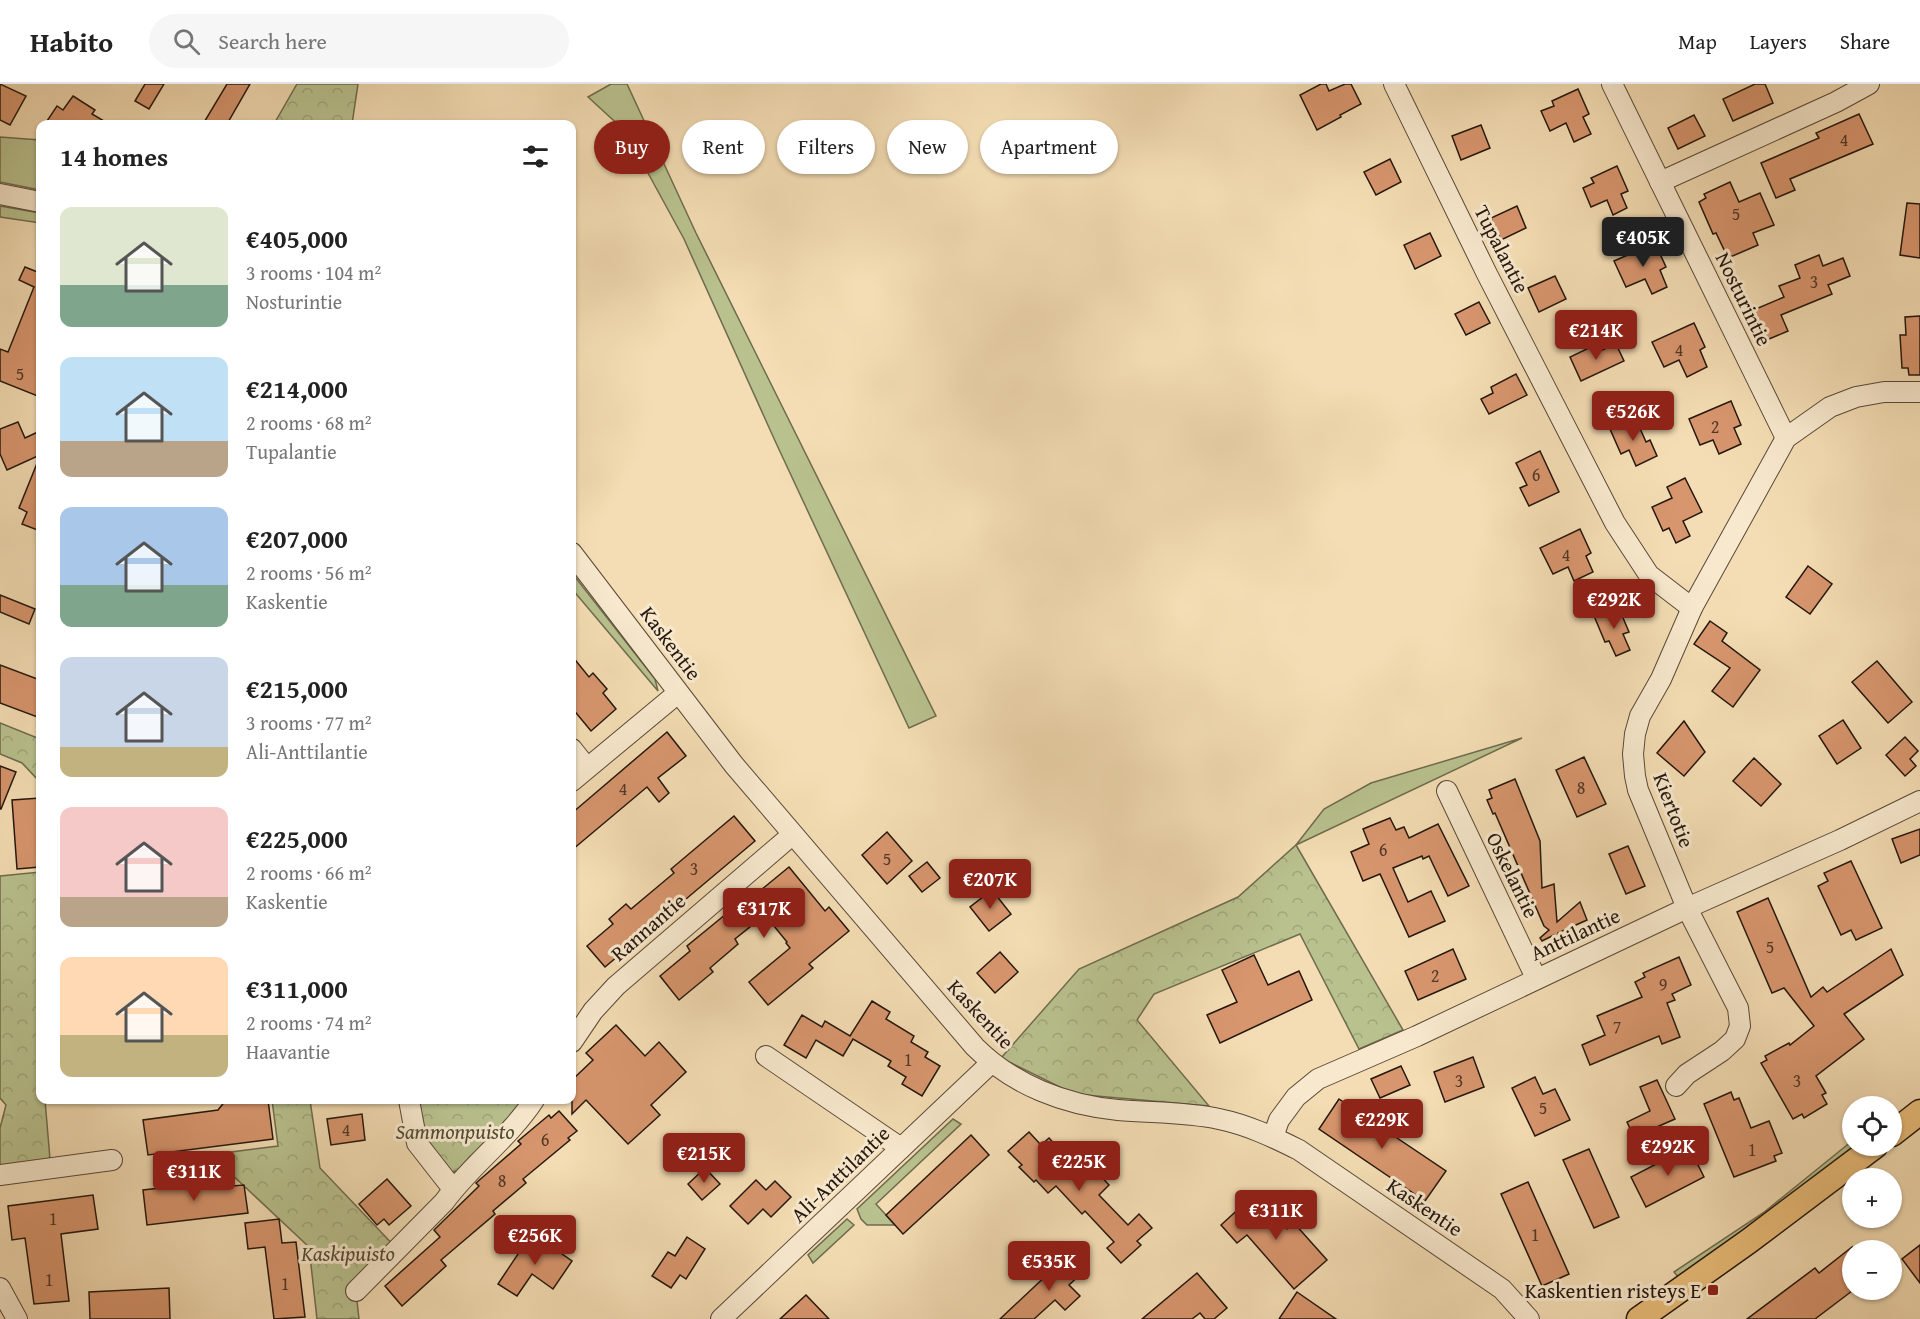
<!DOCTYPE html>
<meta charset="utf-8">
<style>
body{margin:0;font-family:"Gentium Book Plus",serif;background:#f6f6f6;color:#222;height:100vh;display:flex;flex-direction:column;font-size:22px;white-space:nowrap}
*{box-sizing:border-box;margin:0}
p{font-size:20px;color:#767676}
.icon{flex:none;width:33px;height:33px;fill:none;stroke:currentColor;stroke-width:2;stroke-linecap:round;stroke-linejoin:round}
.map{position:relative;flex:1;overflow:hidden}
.drawer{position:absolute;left:36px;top:36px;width:540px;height:984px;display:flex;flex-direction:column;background:#fff;border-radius:12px;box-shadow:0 2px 4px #0004}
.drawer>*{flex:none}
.top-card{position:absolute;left:594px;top:36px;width:570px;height:54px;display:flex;gap:12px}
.controls{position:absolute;left:1842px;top:1012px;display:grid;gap:12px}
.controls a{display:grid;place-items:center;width:60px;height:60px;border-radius:50%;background:#fff;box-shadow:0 2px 4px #0004;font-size:30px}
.price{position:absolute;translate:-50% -51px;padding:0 14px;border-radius:6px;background:#8f2418;color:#fff;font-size:20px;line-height:39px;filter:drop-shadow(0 2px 3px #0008)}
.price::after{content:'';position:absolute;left:50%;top:36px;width:18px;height:14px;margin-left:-9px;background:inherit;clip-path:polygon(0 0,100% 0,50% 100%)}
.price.active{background:#222;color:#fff}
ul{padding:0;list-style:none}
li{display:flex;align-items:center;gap:18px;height:150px;padding:0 24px}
li span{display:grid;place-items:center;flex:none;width:168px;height:120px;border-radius:12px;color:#555}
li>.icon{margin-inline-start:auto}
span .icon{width:72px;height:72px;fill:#fffc;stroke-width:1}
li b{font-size:26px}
h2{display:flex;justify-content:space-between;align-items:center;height:72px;padding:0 24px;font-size:26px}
.pill{padding:0 21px;border-radius:27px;background:#fff;box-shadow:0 2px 4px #0004;font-size:21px;line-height:54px}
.pill.active{background:#8f2418;color:#fff}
header{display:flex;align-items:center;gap:36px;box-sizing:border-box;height:84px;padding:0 30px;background:#fff;border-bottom:2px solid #e0e0e0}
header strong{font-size:28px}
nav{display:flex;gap:33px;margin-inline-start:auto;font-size:21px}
.search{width:420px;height:54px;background:#f6f6f6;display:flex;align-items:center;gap:15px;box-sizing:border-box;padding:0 21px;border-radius:33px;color:#767676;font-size:22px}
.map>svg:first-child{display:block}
</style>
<header>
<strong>Habito</strong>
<div class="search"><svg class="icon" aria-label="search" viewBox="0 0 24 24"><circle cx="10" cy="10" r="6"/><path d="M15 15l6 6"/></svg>Search here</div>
<nav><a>Map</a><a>Layers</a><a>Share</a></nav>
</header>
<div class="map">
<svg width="1920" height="1235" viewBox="0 0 1920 1235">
<defs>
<pattern id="forest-crowns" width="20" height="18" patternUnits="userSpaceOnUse" patternTransform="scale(1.5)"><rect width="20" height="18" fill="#b9c28f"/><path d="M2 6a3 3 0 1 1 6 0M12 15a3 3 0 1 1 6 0" fill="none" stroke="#9fa67a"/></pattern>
</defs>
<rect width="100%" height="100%" fill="#f4ddb4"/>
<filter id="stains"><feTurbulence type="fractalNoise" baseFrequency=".00333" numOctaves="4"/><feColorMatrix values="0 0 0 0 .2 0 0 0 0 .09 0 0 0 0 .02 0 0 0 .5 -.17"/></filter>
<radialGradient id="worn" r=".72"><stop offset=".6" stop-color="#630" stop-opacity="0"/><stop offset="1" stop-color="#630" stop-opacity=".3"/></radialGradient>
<g fill="#b9c28f" stroke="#6e6c4e" stroke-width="1.5">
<path d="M611,0H627L696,149L936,632L909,644L776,359L684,155L625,47L588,13Z"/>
<path d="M0,53L40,56V106L0,98Z"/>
<path d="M0,122L40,129V139L0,133Z"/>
<path d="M572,489L655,595L658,607L572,505Z"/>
<path d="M1522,654L1296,761L1324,725L1371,699Z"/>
<path d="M953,1035L961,1040L876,1120L895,1141H867L861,1135L857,1125Z"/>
<path d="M1852,1057V1062H1860L1679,1194L1674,1188L1763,1129Z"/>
<path d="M847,1135L854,1141L813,1179L808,1171Z"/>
</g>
<g fill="url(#forest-crowns)" stroke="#6e6c4e" stroke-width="1.5">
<path d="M297,0H358L352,40H274Z"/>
<path d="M0,639L40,655V698L22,679L0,670Z"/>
<path d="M1296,761L1403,946L1359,965L1300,850L1154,910L1137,936L1209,1022L1074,1010L1001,974L1079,885L1238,813Z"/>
<path d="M40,788V1016H45L50,1075L0,1082V1044L6,1021L0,1014V792Z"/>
<path d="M272,1016H310L320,1084L401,1169L357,1217L359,1235H317L309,1163L227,1086L224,1069L278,1062Z"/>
<path d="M417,1016H524L511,1034L459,1086L453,1088L448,1086L427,1063Z"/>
</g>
<g fill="#d8966e" stroke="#24170e" stroke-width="1.5">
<path d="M0,0L26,12L10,41L0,36Z"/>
<path d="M145,0H164L149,25L135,17Z"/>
<path d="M227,0H250L227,40H203Z"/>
<path d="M1321,0H1326L1329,7L1345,0H1351L1361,20L1340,31L1341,33L1317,46L1300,11Z"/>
<path d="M1755,0H1765L1773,19L1733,37L1723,15Z"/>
<path d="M1578,5L1589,30L1583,33L1591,50L1574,58L1566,39L1550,47L1541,27L1554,22L1552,17Z"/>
<path d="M73,12L95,26L92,30L109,40H45L57,22L63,26Z"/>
<path d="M1859,30L1873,60L1790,95L1795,106L1776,114L1761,79L1819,54L1816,49Z"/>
<path d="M1694,31L1705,52L1678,65L1668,44Z"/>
<path d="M1481,41L1490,64L1461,76L1452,52Z"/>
<path d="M1390,75L1401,98L1376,111L1364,88Z"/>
<path d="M1617,82L1628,107L1621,110L1627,124L1613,131L1607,116L1591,123L1583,104L1594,99L1591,94Z"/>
<path d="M1730,98L1739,118L1760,109L1774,141L1753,149L1758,161L1728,174L1716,149L1713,150L1699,118L1706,114L1704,110Z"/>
<path d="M1907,119L1920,120V174L1900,171Z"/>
<path d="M1517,122L1526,144L1501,156L1491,134Z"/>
<path d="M1430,149L1441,172L1415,185L1404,161Z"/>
<path d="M1655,159L1666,183L1660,186L1667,203L1652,210L1645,195L1626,203L1614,177Z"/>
<path d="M1819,171L1823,182L1843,174L1850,192L1828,201L1832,210L1781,231L1788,247L1762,258L1749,228L1784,213L1779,202L1800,194L1795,181Z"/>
<path d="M25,183L40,189V313L0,297V265L8,268L34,203L19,196Z"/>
<path d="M1555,192L1566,215L1539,228L1528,204Z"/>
<path d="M1479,218L1490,239L1466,251L1455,230Z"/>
<path d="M1920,232V291H1909L1908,284H1902L1900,251H1906L1905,233Z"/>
<path d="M1694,239L1705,263L1700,266L1707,283L1687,293L1679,276L1664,283L1652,258Z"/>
<path d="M1597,260L1600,267L1616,260L1624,277L1581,297L1570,273Z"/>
<path d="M1516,290L1527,311L1489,330L1481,315L1493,309L1491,303Z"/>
<path d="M1731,317L1741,341L1734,344L1741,360L1719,370L1713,356L1700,361L1689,335Z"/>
<path d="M1635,333L1646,358L1650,356L1657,372L1636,382L1629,366L1621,370L1610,345Z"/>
<path d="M18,338L25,354L40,347V371L7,386L0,370V345Z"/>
<path d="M1540,367L1559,408L1529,422L1520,404L1527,401L1516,379Z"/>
<path d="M40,372V447L22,440L27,428L19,424Z"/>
<path d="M1685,394L1702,428L1683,437L1690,452L1676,459L1669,444L1663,447L1652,423L1672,414L1667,403Z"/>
<path d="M1580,445L1591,469L1586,472L1593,488L1574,497L1568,483L1553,490L1540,464Z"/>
<path d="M1808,482L1832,500L1810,530L1786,513Z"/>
<path d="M0,511L35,525L29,540L0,528Z"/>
<path d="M1618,522L1629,548L1623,550L1630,566L1616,572L1609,557L1605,558L1594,532Z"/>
<path d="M1710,537L1727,549L1722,557L1760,586L1733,623L1712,607L1730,584L1694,560Z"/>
<path d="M572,572L589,593L593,589L607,605L603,609L616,625L591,647L572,624Z"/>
<path d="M1877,577L1912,618L1888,639L1852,598Z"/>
<path d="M0,581L40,596V634L0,619Z"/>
<path d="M1843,636L1861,664L1837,680L1819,652Z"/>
<path d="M1684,637L1705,668L1684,692L1657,669Z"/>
<path d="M667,648L686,672L658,694L669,709L659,718L647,703L572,766V729Z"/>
<path d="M1905,653L1918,667L1910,675L1916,682L1905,692L1886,671Z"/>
<path d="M1584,673L1606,720L1577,733L1556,686Z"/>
<path d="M1754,674L1781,700L1761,722L1733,697Z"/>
<path d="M0,682L16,688L1,725H0Z"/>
<path d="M1515,695L1540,757L1542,804L1554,800L1557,838L1580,818L1587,836L1558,849L1559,857L1554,851L1542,857L1540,854L1549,846L1544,842L1495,729L1493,730L1487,716L1492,714L1489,706Z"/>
<path d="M40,714V783L17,785L12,716Z"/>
<path d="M734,732L755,757L605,883L587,862L613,840L609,835L626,820L631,825L674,789L671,785Z"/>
<path d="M1390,734L1396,746L1404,743L1409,754L1438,740L1469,802L1448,812L1429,772L1423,775L1422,772L1393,784L1408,818L1431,807L1445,837L1409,853L1380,790L1363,797L1351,768L1369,760L1363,745Z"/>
<path d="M1920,745V771L1901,779L1892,755Z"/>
<path d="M887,748L912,777L887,800L862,771Z"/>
<path d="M1628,762L1645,802L1626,810L1609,770Z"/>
<path d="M1851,777L1882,844L1856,856L1851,846L1841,851L1818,802L1828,797L1824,789Z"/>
<path d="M927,778L940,794L922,808L909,792Z"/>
<path d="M789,783L825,827L829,823L849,847L809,880L813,884L768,921L749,898L790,864L786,859L787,858L765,831L735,855L738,860L710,884L713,888L679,916L660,892L690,867L687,862L737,821L739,824Z"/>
<path d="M992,806L1011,830L989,847L970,823Z"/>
<path d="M1768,814L1811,913L1823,903L1827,908L1891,865L1903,891L1844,930L1864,955L1816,992L1826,1009L1822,1011L1827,1020L1804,1034L1802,1030L1793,1035L1761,979L1767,976L1765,972L1789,959L1790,961L1814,942L1784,904L1772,909L1737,828Z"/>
<path d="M1453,865L1466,895L1418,916L1405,887Z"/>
<path d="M1000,868L1018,888L995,909L977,889Z"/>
<path d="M1254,871L1268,901L1299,887L1312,916L1220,959L1207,931L1237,918L1222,886Z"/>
<path d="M1679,873L1691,901L1672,910L1675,916L1667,919L1680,953L1662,960L1659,952L1590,981L1582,961L1605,951L1597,932L1642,913L1635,898L1645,893L1643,889Z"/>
<path d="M872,917L890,928L886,935L914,952L911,958L928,968L925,973L940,982L922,1012L902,1000L906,993L888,982L891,977L853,955L843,972L816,956L806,974L784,961L802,931L822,943L825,937L850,952Z"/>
<path d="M616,941L645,972L659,958L686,988L651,1021L660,1031L628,1060L586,1016L572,1030V996L593,976L586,969Z"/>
<path d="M1473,973L1484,1003L1445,1018L1434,988Z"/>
<path d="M1401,982L1410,1001L1380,1014L1371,995Z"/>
<path d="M1535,993L1543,1010L1555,1005L1570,1036L1535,1052L1512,1004Z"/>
<path d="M1657,996L1675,1035L1634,1053L1627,1038L1650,1027L1640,1003Z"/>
<path d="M1731,1008L1734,1016L1739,1014L1751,1044L1769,1037L1782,1069L1774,1072L1776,1077L1734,1093L1704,1020Z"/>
<path d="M1339,1015L1446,1087L1425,1117L1319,1045Z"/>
<path d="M226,1016H268L273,1055L148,1071L143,1036L218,1026Z"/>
<path d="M559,1027L577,1047L568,1054L570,1056L523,1095L526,1099L493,1127L495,1130L441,1176L446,1182L402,1222L385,1202L440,1153L434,1146L479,1102L476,1099L521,1060L518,1057L549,1031L551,1034Z"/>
<path d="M362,1030L365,1056L331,1061L327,1035Z"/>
<path d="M1029,1048L1041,1061L1049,1054L1075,1082L1077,1080L1090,1094L1097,1088L1109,1101L1099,1111L1128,1141L1139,1130L1152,1144L1137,1157L1141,1161L1121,1179L1107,1164L1114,1158L1085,1127L1082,1130L1056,1102L1048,1109L1036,1096L1034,1098L1019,1083L1022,1081L1008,1067Z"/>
<path d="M971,1051L989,1071L903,1150L886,1131Z"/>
<path d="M1689,1063L1704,1093L1646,1123L1631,1093Z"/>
<path d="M1589,1065L1619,1133L1594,1144L1563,1076Z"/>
<path d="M705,1084L720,1100L702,1116L688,1100Z"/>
<path d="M387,1095L411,1122L389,1141L384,1135L377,1141L359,1120Z"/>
<path d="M231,1096L232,1102L244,1101L248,1129L147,1141L143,1106Z"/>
<path d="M756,1096L766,1106L775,1097L791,1113L771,1133L763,1125L748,1140L730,1122Z"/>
<path d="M1528,1098L1569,1190L1542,1202L1501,1110Z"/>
<path d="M1255,1110L1287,1145L1294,1139L1327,1176L1294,1205L1247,1151L1237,1159L1221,1141Z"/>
<path d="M93,1111L98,1145L61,1150L69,1217L34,1220L25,1154L12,1156L8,1122Z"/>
<path d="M279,1135L282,1159L296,1158L305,1233L274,1235L265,1163L248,1165L245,1139Z"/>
<path d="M532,1149L572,1177L553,1205L532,1190L517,1212L498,1200Z"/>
<path d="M687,1153L705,1165L686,1195L680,1191L671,1204L652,1192L668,1168L675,1172Z"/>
<path d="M1920,1161V1199L1902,1175Z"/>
<path d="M1852,1163V1207L1815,1235H1747L1815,1184L1819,1189Z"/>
<path d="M1068,1171L1084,1187L1069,1201L1080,1212L1065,1226L1055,1216L1034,1235H1000Z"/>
<path d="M1197,1189L1227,1224L1214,1235H1205L1200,1229L1192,1235H1142Z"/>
<path d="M169,1204L170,1235H90L89,1208Z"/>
<path d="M1297,1208L1336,1235H1279Z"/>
<path d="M806,1211L829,1235H780Z"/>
</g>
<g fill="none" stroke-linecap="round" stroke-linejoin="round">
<g stroke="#584838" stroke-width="22">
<g id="minor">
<path d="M1394,0L1487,190L1615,439L1649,491L1692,524"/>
<path d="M1612,0L1786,354"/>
<path d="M1660,98L1836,18L1869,0"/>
<path d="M0,110L40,118"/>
<path d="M572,469L734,681L975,963C1013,1001 1065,1021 1118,1026C1152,1029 1186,1028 1219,1035C1248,1041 1273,1053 1299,1066L1502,1205L1529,1235"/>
<path d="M572,665L587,684"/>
<path d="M572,697L678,609"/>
<path d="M1447,707L1536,894"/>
<path d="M572,958L593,927L616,902L792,751"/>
<path d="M766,972L901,1064"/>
<path d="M1676,1002L1687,990L1722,967L1735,955L1740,942L1738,924L1687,824L1638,706L1635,692L1633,670L1635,650L1640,632L1661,595L1692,524L1786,354L1830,323L1856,313L1884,308H1920"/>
<path d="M409,1016L417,1059L453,1105"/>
<path d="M1273,1053L1279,1036L1296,1013L1318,995L1417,952L1687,824L1840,756L1920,717"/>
<path d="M0,1091L112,1076"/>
<path d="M0,1204L17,1235"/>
<path d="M356,1207L444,1118C471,1081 509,1054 534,1016"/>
<path d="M721,1235L991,979"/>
</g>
</g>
<g stroke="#24170e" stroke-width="27">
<g id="major">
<path d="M1892,1050L1920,1028"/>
<path d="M1639,1235L1749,1157L1875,1062"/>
</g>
</g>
<use href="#minor" stroke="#f8e9ce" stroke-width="20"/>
<use href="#major" stroke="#eabe7a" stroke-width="24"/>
</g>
<rect fill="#8f2418" stroke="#f8e9ce" stroke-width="2" x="1707" y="1200" width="12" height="12" rx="3"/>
<g text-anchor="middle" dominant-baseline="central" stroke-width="6" stroke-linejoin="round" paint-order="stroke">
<g font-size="18" fill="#513726">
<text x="1844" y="55">4</text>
<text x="1736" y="129">5</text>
<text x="1814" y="197">3</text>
<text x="1679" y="265">4</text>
<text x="20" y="289">5</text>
<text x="1715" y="342">2</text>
<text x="1536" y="390">6</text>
<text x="1566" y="470">4</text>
<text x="1581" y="703">8</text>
<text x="623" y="704">4</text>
<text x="1383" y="765">6</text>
<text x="887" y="774">5</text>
<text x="694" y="784">3</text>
<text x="1770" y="862">5</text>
<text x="1435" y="891">2</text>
<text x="1663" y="900">9</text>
<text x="1617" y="942">7</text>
<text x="908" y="975">1</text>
<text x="1459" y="996">3</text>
<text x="1797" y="996">3</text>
<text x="1543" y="1023">5</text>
<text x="346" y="1045">4</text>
<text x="545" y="1055">6</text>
<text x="1752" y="1065">1</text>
<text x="502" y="1096">8</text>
<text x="53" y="1134">1</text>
<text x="1535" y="1150">1</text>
<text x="49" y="1195">1</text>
<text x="285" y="1199">1</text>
</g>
<g font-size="21" fill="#24170e" stroke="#f8e9ce">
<text transform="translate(1502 165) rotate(63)">Tupalantie</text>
<text transform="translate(1744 215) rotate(64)">Nosturintie</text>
<text transform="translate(671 559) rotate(53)">Kaskentie</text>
<text transform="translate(1674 726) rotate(69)">Kiertotie</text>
<text transform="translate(1513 791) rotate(64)">Oskelantie</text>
<text transform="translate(648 843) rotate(-41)">Rannantie</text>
<text transform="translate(1575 850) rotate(-25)">Anttilantie</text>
<text transform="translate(981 930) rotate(47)">Kaskentie</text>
<text transform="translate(840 1090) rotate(-44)">Ali-Anttilantie</text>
<text transform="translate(1425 1123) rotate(34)">Kaskentie</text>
</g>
<g font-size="21" font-style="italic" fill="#514a35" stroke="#f8e9ce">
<text x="455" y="1047">Sammonpuisto</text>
<text x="348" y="1169">Kaskipuisto</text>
</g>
<g font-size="21" fill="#24170e" stroke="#f8e9ce" text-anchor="end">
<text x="1701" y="1206">Kaskentien risteys E</text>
</g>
</g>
<rect width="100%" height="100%" filter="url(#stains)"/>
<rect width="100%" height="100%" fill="url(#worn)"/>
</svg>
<div class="controls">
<a><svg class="icon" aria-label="locate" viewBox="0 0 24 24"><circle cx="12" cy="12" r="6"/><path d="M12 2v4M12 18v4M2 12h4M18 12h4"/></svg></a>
<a>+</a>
<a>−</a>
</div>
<b class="price active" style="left:1643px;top:184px">€405K</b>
<b class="price" style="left:1596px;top:277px">€214K</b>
<b class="price" style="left:1633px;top:358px">€526K</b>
<b class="price" style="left:1614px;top:546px">€292K</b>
<b class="price" style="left:990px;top:826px">€207K</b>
<b class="price" style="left:764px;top:855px">€317K</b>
<b class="price" style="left:1382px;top:1066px">€229K</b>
<b class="price" style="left:1668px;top:1093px">€292K</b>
<b class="price" style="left:704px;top:1100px">€215K</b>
<b class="price" style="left:1079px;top:1108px">€225K</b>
<b class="price" style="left:194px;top:1118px">€311K</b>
<b class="price" style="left:1276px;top:1157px">€311K</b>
<b class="price" style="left:535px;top:1182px">€256K</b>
<b class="price" style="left:1049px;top:1208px">€535K</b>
<div class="top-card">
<a class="pill active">Buy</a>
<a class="pill">Rent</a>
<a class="pill">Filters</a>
<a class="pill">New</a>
<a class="pill">Apartment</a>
</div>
<section class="drawer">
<h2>14 homes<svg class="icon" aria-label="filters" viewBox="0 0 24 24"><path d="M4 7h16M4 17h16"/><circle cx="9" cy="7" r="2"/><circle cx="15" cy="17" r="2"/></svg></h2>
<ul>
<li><span style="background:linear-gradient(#dfe7d0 65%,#7fa58c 0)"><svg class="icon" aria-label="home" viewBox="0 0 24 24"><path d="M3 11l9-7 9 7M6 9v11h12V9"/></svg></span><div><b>€405,000</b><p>3 rooms · 104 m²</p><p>Nosturintie</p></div></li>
<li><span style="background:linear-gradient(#bfe0f5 70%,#b9a48a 0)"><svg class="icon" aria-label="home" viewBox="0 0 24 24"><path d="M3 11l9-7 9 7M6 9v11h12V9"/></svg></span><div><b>€214,000</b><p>2 rooms · 68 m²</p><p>Tupalantie</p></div></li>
<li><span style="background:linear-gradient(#a9c7e8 65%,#7fa58c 0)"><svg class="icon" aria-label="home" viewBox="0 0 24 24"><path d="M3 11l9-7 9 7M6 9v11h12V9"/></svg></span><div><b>€207,000</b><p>2 rooms · 56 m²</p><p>Kaskentie</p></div></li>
<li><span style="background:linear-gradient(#c9d6e8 75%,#c2b280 0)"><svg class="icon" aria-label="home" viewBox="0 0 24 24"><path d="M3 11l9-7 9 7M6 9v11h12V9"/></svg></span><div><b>€215,000</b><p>3 rooms · 77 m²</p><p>Ali-Anttilantie</p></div></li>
<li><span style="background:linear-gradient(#f6c9c9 75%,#b9a48a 0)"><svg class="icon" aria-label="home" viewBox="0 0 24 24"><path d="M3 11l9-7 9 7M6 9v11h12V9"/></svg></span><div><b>€225,000</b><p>2 rooms · 66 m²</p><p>Kaskentie</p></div></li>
<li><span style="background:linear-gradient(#ffd9b3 65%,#c2b280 0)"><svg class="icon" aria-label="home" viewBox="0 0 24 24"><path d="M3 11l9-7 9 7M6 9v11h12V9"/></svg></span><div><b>€311,000</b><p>2 rooms · 74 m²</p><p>Haavantie</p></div></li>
</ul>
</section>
</div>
